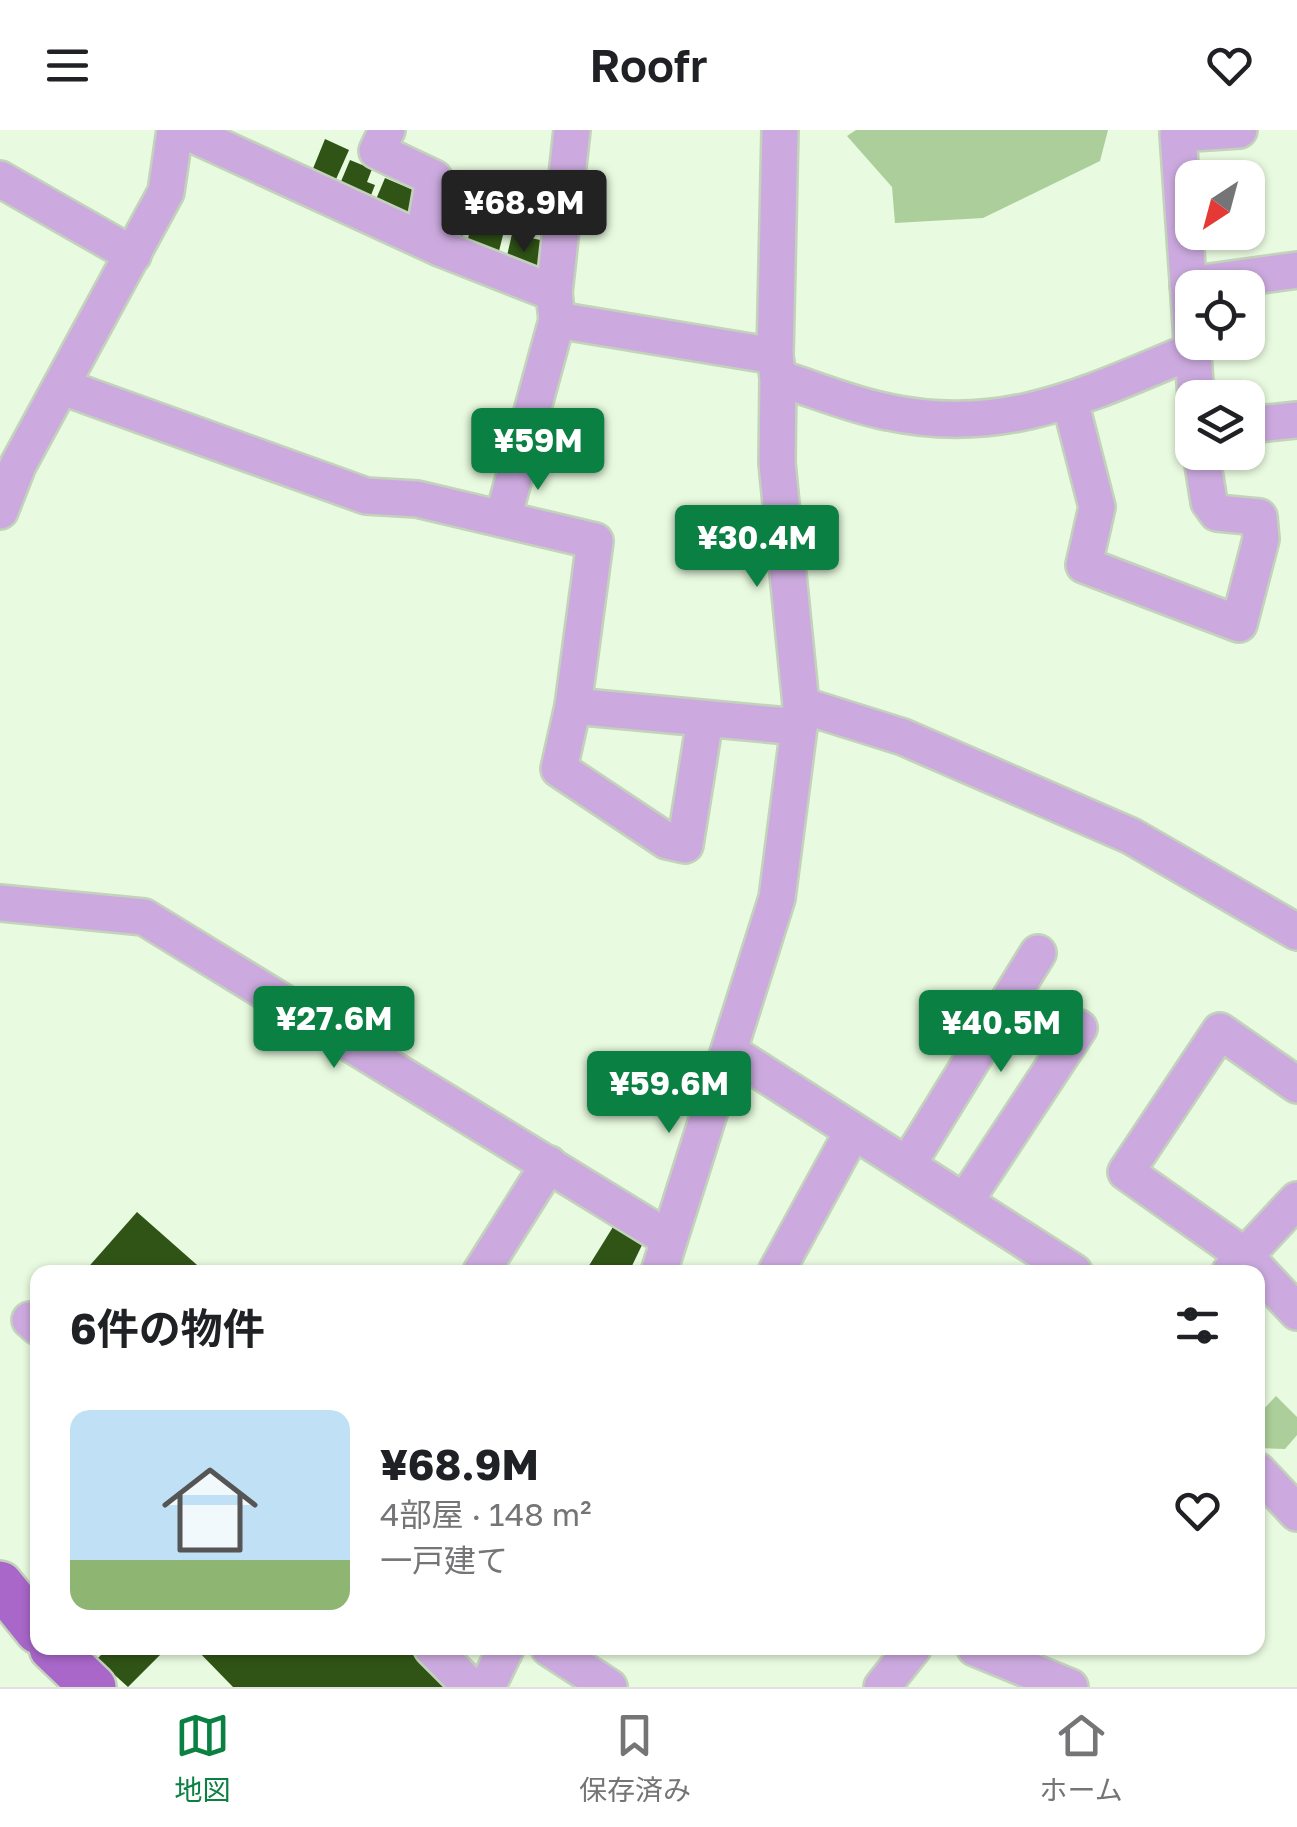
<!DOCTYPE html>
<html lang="ja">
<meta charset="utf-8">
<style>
body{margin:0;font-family:"Golos Text","Noto Sans JP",sans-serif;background:#f6f6f6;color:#202124;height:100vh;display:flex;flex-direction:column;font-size:38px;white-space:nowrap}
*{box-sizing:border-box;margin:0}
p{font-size:32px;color:#757577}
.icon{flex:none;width:55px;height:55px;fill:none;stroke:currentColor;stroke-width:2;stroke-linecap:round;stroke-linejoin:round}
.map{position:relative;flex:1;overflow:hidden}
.sheet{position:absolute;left:30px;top:1135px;width:1235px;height:390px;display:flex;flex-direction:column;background:#fff;border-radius:20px;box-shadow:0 2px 8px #0004}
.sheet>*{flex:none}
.needle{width:65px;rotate:216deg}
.tools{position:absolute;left:1175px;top:30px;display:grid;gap:20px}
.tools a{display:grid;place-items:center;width:90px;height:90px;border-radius:20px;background:#fff;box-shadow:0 2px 8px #0004;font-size:50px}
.price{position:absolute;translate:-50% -85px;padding:0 22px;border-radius:10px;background:#0b8043;color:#fff;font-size:32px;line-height:65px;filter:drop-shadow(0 2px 5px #0008)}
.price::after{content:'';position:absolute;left:50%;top:60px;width:30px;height:22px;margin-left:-15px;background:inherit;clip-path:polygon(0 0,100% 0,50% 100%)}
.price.selected{background:#222;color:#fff}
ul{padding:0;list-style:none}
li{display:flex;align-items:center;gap:30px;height:250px;padding:0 40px}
li span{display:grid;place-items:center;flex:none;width:280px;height:200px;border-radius:20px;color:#555}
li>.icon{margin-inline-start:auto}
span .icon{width:120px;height:120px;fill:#fffc;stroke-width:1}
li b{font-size:42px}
h2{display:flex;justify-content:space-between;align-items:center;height:120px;padding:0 40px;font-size:42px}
header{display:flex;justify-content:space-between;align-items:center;height:130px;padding:0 40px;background:#fff;font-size:45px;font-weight:600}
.tabs{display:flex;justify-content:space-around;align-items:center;height:140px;border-top:2px solid #e0e0e0;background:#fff;font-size:28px;color:#757577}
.tabs a{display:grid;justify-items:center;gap:5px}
.tabs .selected{color:#0b8043}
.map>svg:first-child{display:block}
</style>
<header><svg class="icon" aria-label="menu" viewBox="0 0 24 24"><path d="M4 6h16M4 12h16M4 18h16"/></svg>Roofr<svg class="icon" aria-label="heart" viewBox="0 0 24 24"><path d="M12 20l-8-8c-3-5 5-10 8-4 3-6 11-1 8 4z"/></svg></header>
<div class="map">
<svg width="1297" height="1557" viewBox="0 0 1297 1557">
<rect width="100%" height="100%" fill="#e8fadf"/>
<g fill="#acce9a">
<path d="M856,0H1108L1100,31L983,88L895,93L892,57L847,6Z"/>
<path d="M1276,1266L1297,1287V1305L1285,1319L1258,1318V1285Z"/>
</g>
<g fill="#305416">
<path d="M325,9L349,20L333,56L310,46Z"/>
<path d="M350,30L372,39L367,52L375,55L368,73L337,61Z"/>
<path d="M385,48L418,62L407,88L374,74Z"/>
<path d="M436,83L466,89L460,117L436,112Z"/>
<path d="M473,89L505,97L496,133L464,124Z"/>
<path d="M512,104L545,111L537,146L504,139Z"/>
<path d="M137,1082L205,1142H84Z"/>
<path d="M613,1097L642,1115L629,1142H585Z"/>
<path d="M108,1518H167L128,1557L97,1529Z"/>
<path d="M195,1518H411L448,1557H233Z"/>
</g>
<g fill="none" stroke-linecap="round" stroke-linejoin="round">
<g stroke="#c3d3bb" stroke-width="40">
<g id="minor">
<path d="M183,0L442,119L554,163"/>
<path d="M387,0L377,21L434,48L423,110"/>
<path d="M0,49L133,125"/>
<path d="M1188,155L1297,140"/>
<path d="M557,190L775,226"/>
<path d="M778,248C814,259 851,275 888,282C1005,307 1088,264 1192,221"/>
<path d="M63,257L366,366L417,369L595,411L573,576L559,639L667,711L685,715L705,590"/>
<path d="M1196,268L1178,4L1239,0"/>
<path d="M1070,271L1097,377L1084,435L1239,494L1261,409L1259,387L1217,383L1209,372L1201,322"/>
<path d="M1248,295L1297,290"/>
<path d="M0,381L18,335L166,62L175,0"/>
<path d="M503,388L557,190L554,163L572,0"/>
<path d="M801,575L903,607L1131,706L1297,802"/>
<path d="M573,576L799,597"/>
<path d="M0,773L144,787L669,1109"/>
<path d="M730,922L1074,1142"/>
<path d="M1297,955L1220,901L1126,1042L1245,1126L1297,1182"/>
<path d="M908,1034L1038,823"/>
<path d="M965,1071L1079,898"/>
<path d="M481,1142L549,1034"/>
<path d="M659,1142L777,768L799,597L801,575L777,333L778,248L775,226L780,0"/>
<path d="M776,1142L853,1001"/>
<path d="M1230,1142L1297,1070"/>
<path d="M30,1190L38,1197"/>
<path d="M1258,1341L1297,1383"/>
<path d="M432,1518L471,1557"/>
<path d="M549,1518L609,1557"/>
<path d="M975,1518L1070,1557"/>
<path d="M487,1557L506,1518"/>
<path d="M882,1557L913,1518"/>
</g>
</g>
<g stroke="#c3d3bb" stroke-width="50">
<g id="major">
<path d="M0,1454L38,1501"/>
<path d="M52,1518L93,1557"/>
</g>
</g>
<use href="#minor" stroke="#ccaadf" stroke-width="35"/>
<use href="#major" stroke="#a867c9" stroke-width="45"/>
</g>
</svg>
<div class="tools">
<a><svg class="needle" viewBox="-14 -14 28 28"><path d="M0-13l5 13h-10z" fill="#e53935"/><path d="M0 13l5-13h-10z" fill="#757577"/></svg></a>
<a><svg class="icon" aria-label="locate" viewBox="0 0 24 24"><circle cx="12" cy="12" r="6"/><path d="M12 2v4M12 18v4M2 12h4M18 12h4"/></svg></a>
<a><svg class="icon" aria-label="layers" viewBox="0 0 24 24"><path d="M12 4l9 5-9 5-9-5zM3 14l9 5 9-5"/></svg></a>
</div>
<b class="price selected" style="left:524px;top:125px">¥68.9M</b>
<b class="price" style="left:538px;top:363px">¥59M</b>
<b class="price" style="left:757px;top:460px">¥30.4M</b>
<b class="price" style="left:334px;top:941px">¥27.6M</b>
<b class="price" style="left:1001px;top:945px">¥40.5M</b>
<b class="price" style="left:669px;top:1006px">¥59.6M</b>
<section class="sheet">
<h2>6件の物件<svg class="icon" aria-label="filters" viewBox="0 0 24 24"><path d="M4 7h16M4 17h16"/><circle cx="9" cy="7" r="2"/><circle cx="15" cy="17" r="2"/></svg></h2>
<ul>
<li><span style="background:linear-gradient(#bfe0f5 75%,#8fb573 0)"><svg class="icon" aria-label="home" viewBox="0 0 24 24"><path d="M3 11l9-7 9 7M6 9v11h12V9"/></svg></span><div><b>¥68.9M</b><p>4部屋 · 148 m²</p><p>一戸建て</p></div><svg class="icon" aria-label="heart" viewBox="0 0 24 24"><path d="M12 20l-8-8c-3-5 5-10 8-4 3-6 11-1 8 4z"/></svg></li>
</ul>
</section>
</div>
<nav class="tabs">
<a class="selected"><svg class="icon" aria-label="map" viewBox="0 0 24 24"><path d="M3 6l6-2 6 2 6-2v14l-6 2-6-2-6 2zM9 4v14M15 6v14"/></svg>地図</a>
<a><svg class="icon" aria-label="saved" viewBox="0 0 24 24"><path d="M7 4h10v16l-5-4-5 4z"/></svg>保存済み</a>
<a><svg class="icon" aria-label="home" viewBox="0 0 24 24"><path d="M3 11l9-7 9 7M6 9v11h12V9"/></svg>ホーム</a>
</nav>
